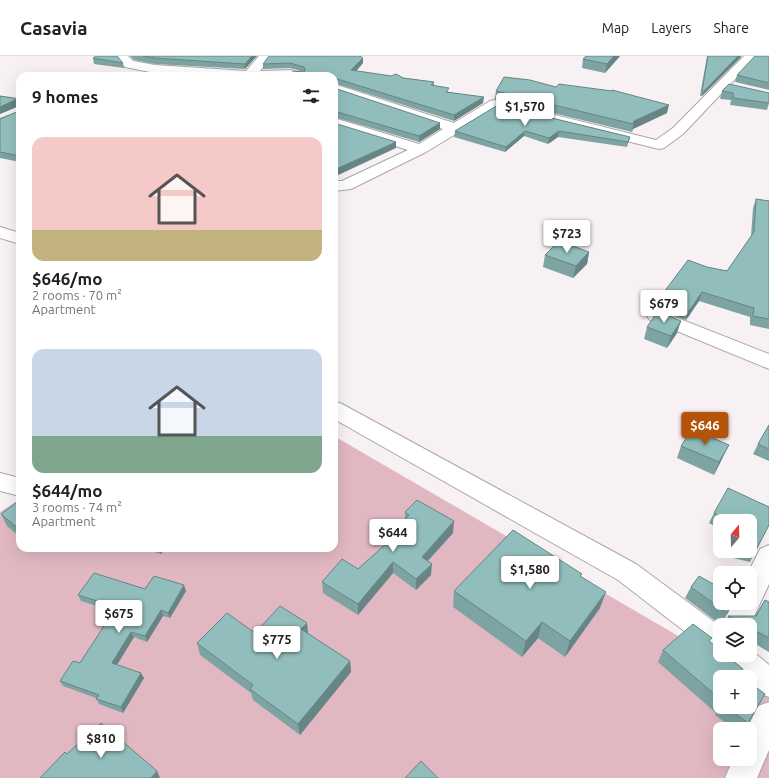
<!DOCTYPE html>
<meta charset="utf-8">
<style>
body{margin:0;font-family:Ubuntu,sans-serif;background:#f6f6f6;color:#202124;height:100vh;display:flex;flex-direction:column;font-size:15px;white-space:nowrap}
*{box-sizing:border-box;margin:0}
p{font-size:13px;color:#757577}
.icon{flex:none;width:22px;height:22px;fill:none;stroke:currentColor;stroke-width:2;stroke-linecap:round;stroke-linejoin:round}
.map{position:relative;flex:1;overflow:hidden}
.drawer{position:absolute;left:16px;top:16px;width:322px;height:480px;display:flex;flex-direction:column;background:#fff;border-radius:12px;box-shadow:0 4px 16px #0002}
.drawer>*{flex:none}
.needle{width:26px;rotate:19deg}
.tools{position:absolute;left:713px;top:458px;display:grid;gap:8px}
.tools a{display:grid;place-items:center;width:44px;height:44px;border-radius:8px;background:#fff;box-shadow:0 4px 16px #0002;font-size:20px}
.price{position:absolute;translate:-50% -34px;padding:0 9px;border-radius:4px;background:#fff;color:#222;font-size:13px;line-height:26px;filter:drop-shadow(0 1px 2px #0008)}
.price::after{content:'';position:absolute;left:50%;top:24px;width:12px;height:9px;margin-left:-6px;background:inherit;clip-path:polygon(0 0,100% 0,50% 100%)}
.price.current{background:#b45309;color:#fff}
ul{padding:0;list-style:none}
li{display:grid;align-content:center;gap:8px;height:212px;padding:0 16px}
li span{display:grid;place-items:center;height:124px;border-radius:12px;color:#555}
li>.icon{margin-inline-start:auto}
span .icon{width:72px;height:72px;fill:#fffc;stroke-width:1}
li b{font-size:17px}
h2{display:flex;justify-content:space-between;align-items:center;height:48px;padding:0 16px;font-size:17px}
header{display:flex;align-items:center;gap:24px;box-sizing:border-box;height:56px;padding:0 20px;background:#fff;border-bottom:1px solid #e0e0e0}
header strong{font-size:19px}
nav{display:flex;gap:22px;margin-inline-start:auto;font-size:14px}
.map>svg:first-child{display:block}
</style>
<header>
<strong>Casavia</strong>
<nav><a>Map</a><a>Layers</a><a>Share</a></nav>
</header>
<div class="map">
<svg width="769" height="722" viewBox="0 0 769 722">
<rect width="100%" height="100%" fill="#f8f1f3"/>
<path fill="#e1b8c2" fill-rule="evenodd" d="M334,380L749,621H720V651H750L769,632V722H0V456L20,443V492H334ZM720,673H750V703H720Z"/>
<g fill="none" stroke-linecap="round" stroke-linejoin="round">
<g stroke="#aca6a7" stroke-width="2">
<g id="minor">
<path d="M115,0H128L133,5L155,9L246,15L259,0H272L260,15L290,14L303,17L304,20H204L155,17L125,11Z"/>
<path d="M744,0H757L683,78L664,92L659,93L497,53L426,96L351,133L334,135V125H342L408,94L334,71V62L419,88L443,73L334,36V28L454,67L490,45L495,44L656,84L673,72Z"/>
<path d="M0,171L20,177V188L0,182Z"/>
<path d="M657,254L769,298V313L650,264L647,260L650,256Z"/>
<path d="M334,345L342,348L636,508L720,570V599L710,595L618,524L334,363Z"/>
<path d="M0,417L20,422V440L0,435Z"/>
<path d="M769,489V528L750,569H722L733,547H750V517H748L760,493Z"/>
<path d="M750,593L769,609V641L759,637L750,629V621H741L726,608L722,599H750Z"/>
<path d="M769,646V694L757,722H725L733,703H750V673H747L758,650Z"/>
</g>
</g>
<use href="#minor" fill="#fff" fill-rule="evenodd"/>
</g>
<g fill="#7da3a2">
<path d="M130,0H257L245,13L155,8L134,4Z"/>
<path d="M620,0L605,17L582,12L583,3Z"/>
<path d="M707,0H741V1L702,40H700Z"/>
<path d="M769,0V34L735,26L737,19Z"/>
<path d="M93,2L123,7L124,12L94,8Z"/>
<path d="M363,2V7L356,15L434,26V30L449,36L483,47L454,65L334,27V20L301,15L290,12L263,13V8Z"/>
<path d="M729,28L769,47L767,54L730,49L731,44L720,43L722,35Z"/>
<path d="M556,31L667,57L633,73L632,76L495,43L496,35Z"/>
<path d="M334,32L440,73L419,86L334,61Z"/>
<path d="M0,40L20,43V106L0,102V62L19,55V50L0,58Z"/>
<path d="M498,49L630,81L627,91L558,81L548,88L524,80L505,96L454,81L455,75Z"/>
<path d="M756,143L769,145V273L750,269V261L699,245L686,264L656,253L658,244L707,211L727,215L751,180L753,152Z"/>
<path d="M589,196L587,208L573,222L543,211L545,199Z"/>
<path d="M647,271L677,277L667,292L644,283Z"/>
<path d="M769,369V405L753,398L758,388Z"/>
<path d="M681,390L723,401L714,419L677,402Z"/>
<path d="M20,444V481L7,470L1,458Z"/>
<path d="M405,456L453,477L428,505L431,519L416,534L393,517L358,559L323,537L322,526L358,513L393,482V474L405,464Z"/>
<path d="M714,457L769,469L750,506L725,500V495H750V465H720V473L709,467Z"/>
<path d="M141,492H165L161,498Z"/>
<path d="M581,521L600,552L565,601L538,582L522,601L453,551L454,535Z"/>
<path d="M691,531L727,557L721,569L685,542Z"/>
<path d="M145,533L186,535L170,562L163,560L147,586L134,581L117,609L144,622L123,657L99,648L96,642L63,630L60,625L80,607L104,570L102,566L110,554L81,545L78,539Z"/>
<path d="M765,544L769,546V596L750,585V569H724L728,560H755Z"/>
<path d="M307,567L308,578L350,605L351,616L300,679L253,644L251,637L200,599L197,587L255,577Z"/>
<path d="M710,585L720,621V651H750L748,667L744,673H734L715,659L716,657L658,606L663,594Z"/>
</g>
<g fill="#668584">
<path d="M252,0H257L245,13V8Z"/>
<path d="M614,0H620L605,17L607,8Z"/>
<path d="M738,0H741V1L702,40L704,35Z"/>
<path d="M363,2V7L352,20L351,14Z"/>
<path d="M484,41L483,47L454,65V59Z"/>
<path d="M17,43L19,50L0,58V51Z"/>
<path d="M669,49L667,57L633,73L632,76L634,65Z"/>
<path d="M440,67V73L419,86V80Z"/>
<path d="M525,75L524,80L505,96L506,91Z"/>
<path d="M559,75L558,81L548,88L549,82Z"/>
<path d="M396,86V92L334,121V114Z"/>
<path d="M589,196L587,208L573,222L576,210Z"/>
<path d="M702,236L699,245L686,264L689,255Z"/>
<path d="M681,265L677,277L667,292L671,280Z"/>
<path d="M729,389L714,419L719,406Z"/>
<path d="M454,465L453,477L421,512L422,501Z"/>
<path d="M159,492H165L161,498Z"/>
<path d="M393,506V517L358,559V548Z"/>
<path d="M432,508L431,519L416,534V523Z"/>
<path d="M184,529L186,535L170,562L168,557Z"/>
<path d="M606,536L600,552L565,601L570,585Z"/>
<path d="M161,554L163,560L147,586L145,580Z"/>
<path d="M542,566L538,582L522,601L526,585Z"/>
<path d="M307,567L308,579L301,573Z"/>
<path d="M131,576L134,581L115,612L112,607Z"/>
<path d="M350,605L351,616L300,679L298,668Z"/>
<path d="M141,617L144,622L123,657L121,651Z"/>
<path d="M157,715L160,722H151Z"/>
</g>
<g fill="#91bebc" stroke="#668584">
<path d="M96,0H117L123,7L93,2Z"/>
<path d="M143,0H252L245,8L154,2Z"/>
<path d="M269,0H360L363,2L351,14L391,20L396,18L403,22L434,26L431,29L449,32L446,36L484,41L454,59L334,22V20H287L292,16L305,15L304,11L290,7L263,8Z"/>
<path d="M586,0H614L607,8L583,3Z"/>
<path d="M708,0H738L704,35H702Z"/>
<path d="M755,0H769V27L737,19Z"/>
<path d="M504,21L530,24L556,31L559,28L612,35V34L669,49L634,65L633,68L496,35Z"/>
<path d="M729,28L769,37V47L733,42V37L722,35Z"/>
<path d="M334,32L440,67L419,80L334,55Z"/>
<path d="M0,40L20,43V100L0,96V63L19,55L20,45L17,43L0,51Z"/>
<path d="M498,49L630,81L628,86L559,75L549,82L525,75L506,91L455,75Z"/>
<path d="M334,67L396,86L334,114Z"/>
<path d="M756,143L769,145V263L753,260L754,252L702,236L689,255L658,244L688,204L707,211L727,215L754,176Z"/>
<path d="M559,185L589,196L576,210L545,199Z"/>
<path d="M658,255L681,265L671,280L647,271Z"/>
<path d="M769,369V393L758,388Z"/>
<path d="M692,373L729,389L719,406L681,390Z"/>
<path d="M728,432L769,451V469L755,496L750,494V465H731L714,457Z"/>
<path d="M20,444V474L1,458Z"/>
<path d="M417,444L454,465L422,501L432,508L416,523L393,506L358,548L322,526L342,503L358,513L398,477L393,474L409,459L405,456Z"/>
<path d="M513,474L582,518L580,520L606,536L570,585L542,566L526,585L454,535Z"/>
<path d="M94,517L145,533L154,520L184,529L168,557L161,554L145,580L131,576L112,607L141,617L121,651L96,643L99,639L60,625L73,605L80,607L106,567L102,566L113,550L78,539Z"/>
<path d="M699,520L720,532V547H732L727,557L691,531Z"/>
<path d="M765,544L769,546V582L750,572V569H744L728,560H756Z"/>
<path d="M280,550L307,567L301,573L350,605L298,668L250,633L253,629L197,587L227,557L255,577Z"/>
<path d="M693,568L712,582L709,585L720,594V599H726L743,613L738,618L742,621H720V643L663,594Z"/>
<path d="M750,627L765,638L748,667L726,651H750Z"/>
<path d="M101,667L157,715L151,722H40L65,696L67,698Z"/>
<path d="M421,705L438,722H405Z"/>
</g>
</svg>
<div class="tools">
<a><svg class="needle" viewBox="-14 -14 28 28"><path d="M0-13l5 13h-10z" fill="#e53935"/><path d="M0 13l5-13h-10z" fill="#757577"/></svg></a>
<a><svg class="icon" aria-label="locate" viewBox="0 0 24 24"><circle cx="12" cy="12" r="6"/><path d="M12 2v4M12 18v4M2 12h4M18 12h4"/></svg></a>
<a><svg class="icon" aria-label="layers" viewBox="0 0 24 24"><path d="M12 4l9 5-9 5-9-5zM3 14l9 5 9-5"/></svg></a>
<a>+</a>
<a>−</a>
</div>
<b class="price" style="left:525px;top:71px">$1,570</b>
<b class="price" style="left:567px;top:198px">$723</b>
<b class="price" style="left:664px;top:268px">$679</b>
<b class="price current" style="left:705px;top:390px">$646</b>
<b class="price" style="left:393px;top:497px">$644</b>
<b class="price" style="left:530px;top:534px">$1,580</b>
<b class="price" style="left:119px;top:578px">$675</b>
<b class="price" style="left:277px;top:604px">$775</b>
<b class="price" style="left:101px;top:703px">$810</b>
<section class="drawer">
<h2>9 homes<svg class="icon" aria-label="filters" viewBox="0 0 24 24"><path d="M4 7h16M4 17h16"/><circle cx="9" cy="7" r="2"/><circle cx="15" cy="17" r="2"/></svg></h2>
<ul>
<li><span style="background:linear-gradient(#f6c9c9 75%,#c2b280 0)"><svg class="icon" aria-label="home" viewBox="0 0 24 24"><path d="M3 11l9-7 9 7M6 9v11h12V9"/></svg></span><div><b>$646/mo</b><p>2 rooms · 70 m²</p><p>Apartment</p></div></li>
<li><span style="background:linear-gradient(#c9d6e8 70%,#7fa58c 0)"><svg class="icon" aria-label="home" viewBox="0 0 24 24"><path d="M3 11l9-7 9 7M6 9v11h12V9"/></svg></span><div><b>$644/mo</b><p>3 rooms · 74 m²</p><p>Apartment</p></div></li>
</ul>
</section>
</div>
